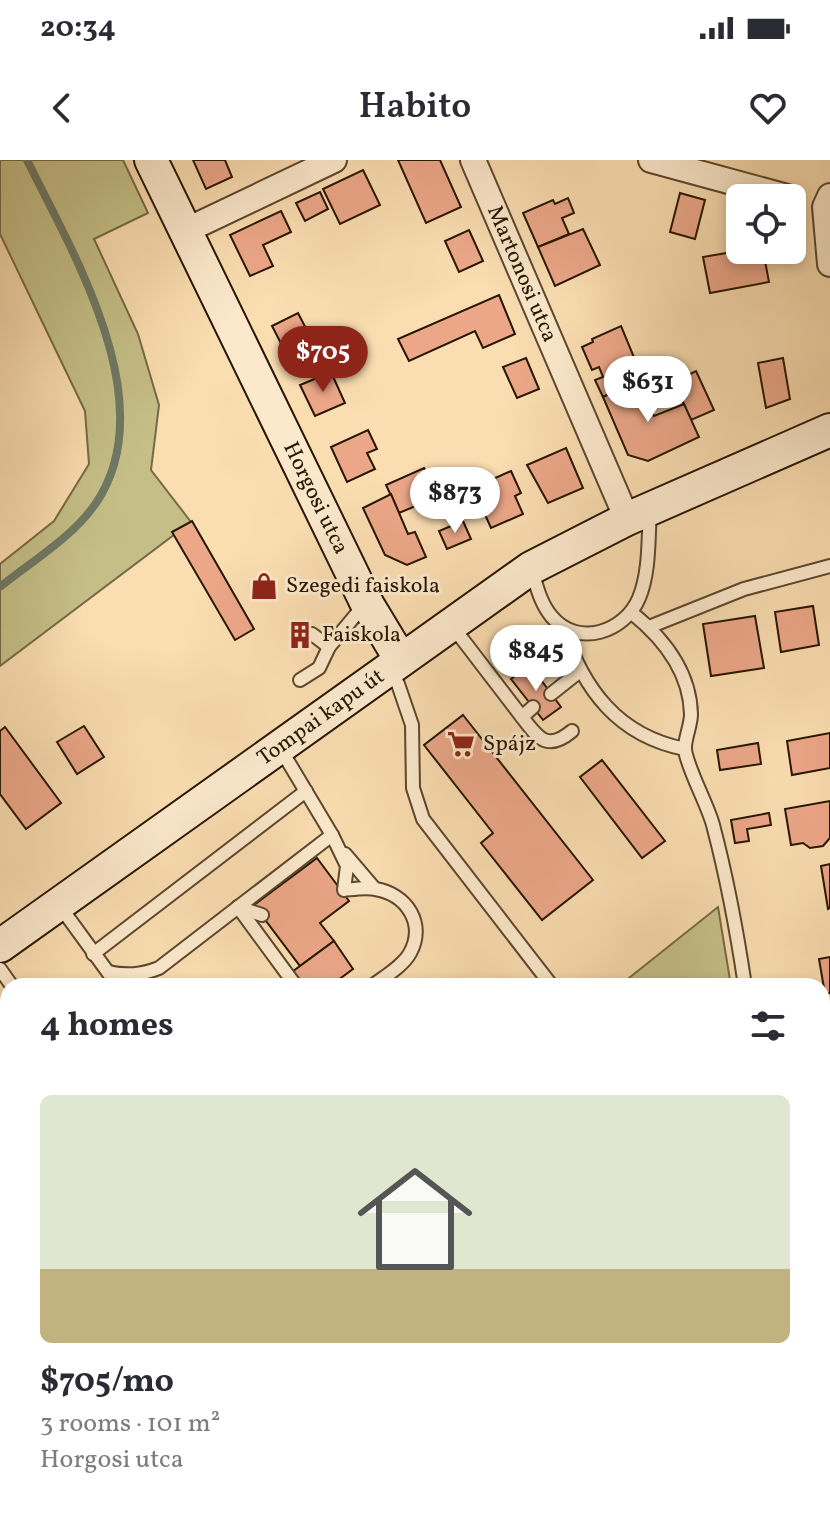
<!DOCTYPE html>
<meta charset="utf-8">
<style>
body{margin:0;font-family:Vollkorn,serif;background:#f7f7f7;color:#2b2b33;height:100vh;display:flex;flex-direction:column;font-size:30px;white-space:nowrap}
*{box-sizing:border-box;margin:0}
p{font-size:26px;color:#7c7c81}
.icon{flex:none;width:44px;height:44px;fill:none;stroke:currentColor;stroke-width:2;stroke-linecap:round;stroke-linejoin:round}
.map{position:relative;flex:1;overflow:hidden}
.details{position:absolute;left:0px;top:818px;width:830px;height:538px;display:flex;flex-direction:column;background:#fff;border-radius:24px 24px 0 0;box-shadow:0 4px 12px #0003}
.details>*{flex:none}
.buttons{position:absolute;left:726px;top:24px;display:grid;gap:16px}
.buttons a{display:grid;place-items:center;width:80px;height:80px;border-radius:12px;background:#fff;box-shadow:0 4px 12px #0003;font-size:40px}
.price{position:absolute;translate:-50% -68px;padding:0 18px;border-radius:28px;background:#fff;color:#222;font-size:26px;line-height:52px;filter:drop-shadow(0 2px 4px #0008)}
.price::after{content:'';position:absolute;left:50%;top:48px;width:24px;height:18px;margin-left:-12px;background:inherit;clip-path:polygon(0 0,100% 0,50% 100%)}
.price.current{background:#8f2418;color:#fff}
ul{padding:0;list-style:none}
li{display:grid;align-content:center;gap:16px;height:424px;padding:0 40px}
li+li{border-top:2px solid #e1e1e2}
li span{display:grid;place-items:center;height:248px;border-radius:12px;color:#555}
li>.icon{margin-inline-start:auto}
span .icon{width:144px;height:144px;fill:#fffc;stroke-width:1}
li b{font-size:34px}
h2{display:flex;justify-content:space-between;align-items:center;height:96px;padding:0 40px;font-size:34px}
.status{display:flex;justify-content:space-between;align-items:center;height:56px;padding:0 40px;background:#fff;direction:ltr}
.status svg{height:22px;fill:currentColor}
header{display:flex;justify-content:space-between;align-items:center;height:104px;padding:0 40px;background:#fff;font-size:36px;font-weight:600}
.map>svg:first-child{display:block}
</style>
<div class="status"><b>20:34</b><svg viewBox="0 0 49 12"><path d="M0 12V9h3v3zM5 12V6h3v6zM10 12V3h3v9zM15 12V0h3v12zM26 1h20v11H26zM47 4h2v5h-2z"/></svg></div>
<header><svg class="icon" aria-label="back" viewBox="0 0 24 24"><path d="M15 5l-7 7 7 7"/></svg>Habito<svg class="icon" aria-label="heart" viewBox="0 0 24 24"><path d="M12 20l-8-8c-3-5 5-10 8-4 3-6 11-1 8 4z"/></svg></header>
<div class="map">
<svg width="830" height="1355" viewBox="0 0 830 1355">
<rect width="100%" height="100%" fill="#faddb1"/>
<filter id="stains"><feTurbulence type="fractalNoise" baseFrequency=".0025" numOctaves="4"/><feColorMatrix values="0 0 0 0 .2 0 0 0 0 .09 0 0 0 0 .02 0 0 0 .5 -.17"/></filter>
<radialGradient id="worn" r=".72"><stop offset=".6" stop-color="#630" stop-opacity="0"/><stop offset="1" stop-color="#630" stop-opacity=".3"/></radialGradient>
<g fill="#c5bf87" stroke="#766a44" stroke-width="2">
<path d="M0,0H123L148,53L94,79L138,174L159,245L151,310L191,362L0,506V404L54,361L89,304L85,251L0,74Z"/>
<path d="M718,747L731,826H619Z"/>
<path d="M830,1337V1355H180L185,1348H822V1338Z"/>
</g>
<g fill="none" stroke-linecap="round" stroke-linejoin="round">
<path stroke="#6f7965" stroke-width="8" d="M0,427C32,401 73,377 96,343C164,243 72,92 27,0"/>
</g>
<g fill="#eca789" stroke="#271501" stroke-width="2">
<path d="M193,0H225L232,17L206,29Z"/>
<path d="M398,0H440L461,47L426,63Z"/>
<path d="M363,10L380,45L340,64L323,29Z"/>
<path d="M320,32L328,49L305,61L296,43Z"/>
<path d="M680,33L705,40L695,79L670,72Z"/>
<path d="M568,38L574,53L562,58L569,74L538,87L523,53L553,40L555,44Z"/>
<path d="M281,51L291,72L263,85L273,106L250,116L230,75Z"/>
<path d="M583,69L600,105L555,126L538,87Z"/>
<path d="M469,70L483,101L459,112L445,81Z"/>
<path d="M744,90H763L769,122L710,133L703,97Z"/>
<path d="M499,135L515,174L483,188L475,171L409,201L398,179Z"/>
<path d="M298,153L313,182L287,195L272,166Z"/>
<path d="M621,166L643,219L603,237L595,220L603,217L599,207L592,210L582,187L593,182L592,179Z"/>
<path d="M526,198L539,229L517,238L503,207Z"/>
<path d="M783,198L790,239L766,248L758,203Z"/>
<path d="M696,211L714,250L691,260L674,222Z"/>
<path d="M331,212L345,243L315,256L300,225Z"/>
<path d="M640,220L654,256L684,244L699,277L648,301L628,295L603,237Z"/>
<path d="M368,270L377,289L367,293L375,309L347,322L331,287Z"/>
<path d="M566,288L583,328L548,343L527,305Z"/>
<path d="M424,308L437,337L399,353L386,325Z"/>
<path d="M511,311L521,333L515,336L523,354L491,368L473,328Z"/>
<path d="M391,334L408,374L415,372L426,397L407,405L385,395L363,348Z"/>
<path d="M192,361L254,469L235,480L172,372Z"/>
<path d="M463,361L471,379L447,389L439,371Z"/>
<path d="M813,446L819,485L781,492L775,452Z"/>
<path d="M755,456L764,508L711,516L703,464Z"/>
<path d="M530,505L561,547L543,560L511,519Z"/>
<path d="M463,555L593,720L542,760L481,683L493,673L424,585Z"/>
<path d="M84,566L104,597L77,614L57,582Z"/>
<path d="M5,567L61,643L26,669L0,634V571Z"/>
<path d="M830,573V608L792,615L787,581Z"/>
<path d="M758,583L761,604L720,610L717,590Z"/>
<path d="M602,600L665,681L642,698L580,617Z"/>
<path d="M830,641V678L823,686L810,688L803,683L791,685L785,649Z"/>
<path d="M769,653L771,665L747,669L749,681L735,683L731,660Z"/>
<path d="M317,698L349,741L320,763L334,781L300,806L254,745Z"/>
<path d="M830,704V748L828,749L821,706Z"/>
<path d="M334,781L353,809L330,826H273Z"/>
<path d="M830,797V833L825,834L819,799Z"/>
<path d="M0,925L8,935V997L3,1001L0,997Z"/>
<path d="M830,977V999L822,1000V978Z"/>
<path d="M0,1047L8,1058V1132L0,1121Z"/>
<path d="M451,1348H580L582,1355H452Z"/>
<path d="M580,1348H711L712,1355H582Z"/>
</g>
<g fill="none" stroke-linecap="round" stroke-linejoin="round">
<g stroke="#5c472d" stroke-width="16">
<g id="lane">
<path d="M532,411C537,428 541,444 552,457C578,488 625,472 639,438C650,412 648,378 650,351"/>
<path d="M632,453C663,478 690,512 691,554C691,566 684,580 685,590C688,610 707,643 713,665C727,718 737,772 745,826"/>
<path d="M453,467L522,557L533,547"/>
<path d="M563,467C583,529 618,576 685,589"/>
<path d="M649,467L744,429L830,406"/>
<path d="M312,474L329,487"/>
<path d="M391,511L398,524L412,565L413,628L423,659L552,826"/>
<path d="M300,520L319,508L329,487L364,445"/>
<path d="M551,534L580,511"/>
<path d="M522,557C538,578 547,592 572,571"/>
<path d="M332,675L347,706L344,730C354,729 366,727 375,729C407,734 426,764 410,793C403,806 384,817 372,826"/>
<path d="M345,694L374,728"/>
<path d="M59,745L118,826"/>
<path d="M238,747L296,826"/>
<path d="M238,747L262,755"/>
<path d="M93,794L306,631"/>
<path d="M0,809L12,826"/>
<path d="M108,812C127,816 141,815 159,808L332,675L280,588"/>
<path d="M0,1227L8,1221"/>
<path d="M426,1348L428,1355"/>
<path d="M736,1348L737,1355"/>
</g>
</g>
<g stroke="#5c472d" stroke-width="28">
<g id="street">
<path id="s1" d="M473,0L627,359"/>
<path d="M651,0L791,38"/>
<path d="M830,36L825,47L830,104"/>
<path d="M185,71L334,0"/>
</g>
</g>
<g stroke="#271501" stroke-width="36">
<g id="secondary">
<path id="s2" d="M151,0L366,442L401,500"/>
<path id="s3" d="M0,786L531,408L627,359L830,270"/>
</g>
</g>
<use href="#lane" stroke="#fce9cc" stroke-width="12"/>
<use href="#street" stroke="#fce9cc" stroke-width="24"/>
<use href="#secondary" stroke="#fce9cc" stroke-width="32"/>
</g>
<defs>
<g id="shop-bare" transform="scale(2.16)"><path d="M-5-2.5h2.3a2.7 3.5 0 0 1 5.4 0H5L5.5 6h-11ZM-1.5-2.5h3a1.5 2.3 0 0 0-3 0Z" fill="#8f2418" stroke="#fce9cc" stroke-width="2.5" paint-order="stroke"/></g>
<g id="building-bare" transform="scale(2.16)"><path d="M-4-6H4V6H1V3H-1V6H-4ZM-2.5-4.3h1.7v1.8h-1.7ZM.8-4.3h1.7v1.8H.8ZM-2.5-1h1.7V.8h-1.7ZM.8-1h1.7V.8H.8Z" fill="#8f2418" stroke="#fce9cc" stroke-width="2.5" paint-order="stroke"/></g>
<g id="supermarket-bare" transform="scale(2.16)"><path d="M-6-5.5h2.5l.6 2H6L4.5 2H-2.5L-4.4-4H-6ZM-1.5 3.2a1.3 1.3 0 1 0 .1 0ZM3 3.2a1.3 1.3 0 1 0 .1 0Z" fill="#8f2418" stroke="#fce9cc" stroke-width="2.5" paint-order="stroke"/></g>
</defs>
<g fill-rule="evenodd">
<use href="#shop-bare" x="264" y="426"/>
<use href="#building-bare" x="300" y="475"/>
<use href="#supermarket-bare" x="461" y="584"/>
</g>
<g text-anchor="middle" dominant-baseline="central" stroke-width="6" stroke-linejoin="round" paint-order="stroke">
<g font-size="22" fill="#271501" stroke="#fce9cc">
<text stroke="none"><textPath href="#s1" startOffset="124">Martonosi utca</textPath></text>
<text stroke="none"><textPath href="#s2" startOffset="376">Horgosi utca</textPath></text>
<text stroke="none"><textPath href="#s3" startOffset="394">Tompai kapu út</textPath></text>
</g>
<g font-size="22" fill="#271501" stroke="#fce9cc" text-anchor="start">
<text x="286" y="426">Szegedi faiskola</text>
<text x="322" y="475">Faiskola</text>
<text x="483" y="584">Spájz</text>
</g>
</g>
<rect width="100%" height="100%" filter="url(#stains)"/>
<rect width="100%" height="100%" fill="url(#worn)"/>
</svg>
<div class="buttons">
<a><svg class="icon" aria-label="locate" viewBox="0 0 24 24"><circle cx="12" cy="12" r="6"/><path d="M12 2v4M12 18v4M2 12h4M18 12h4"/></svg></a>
</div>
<b class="price current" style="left:323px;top:234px">$705</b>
<b class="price" style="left:648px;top:264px">$631</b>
<b class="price" style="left:455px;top:375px">$873</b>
<b class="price" style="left:536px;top:533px">$845</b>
<section class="details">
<h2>4 homes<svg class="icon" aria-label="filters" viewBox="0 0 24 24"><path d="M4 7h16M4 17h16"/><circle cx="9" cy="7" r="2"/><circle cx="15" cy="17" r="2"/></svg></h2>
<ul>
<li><span style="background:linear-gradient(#dfe7d0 70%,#c2b280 0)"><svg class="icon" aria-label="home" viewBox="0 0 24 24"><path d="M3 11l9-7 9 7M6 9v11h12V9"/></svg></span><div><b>$705/mo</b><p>3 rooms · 101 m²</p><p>Horgosi utca</p></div></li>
</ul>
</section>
</div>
